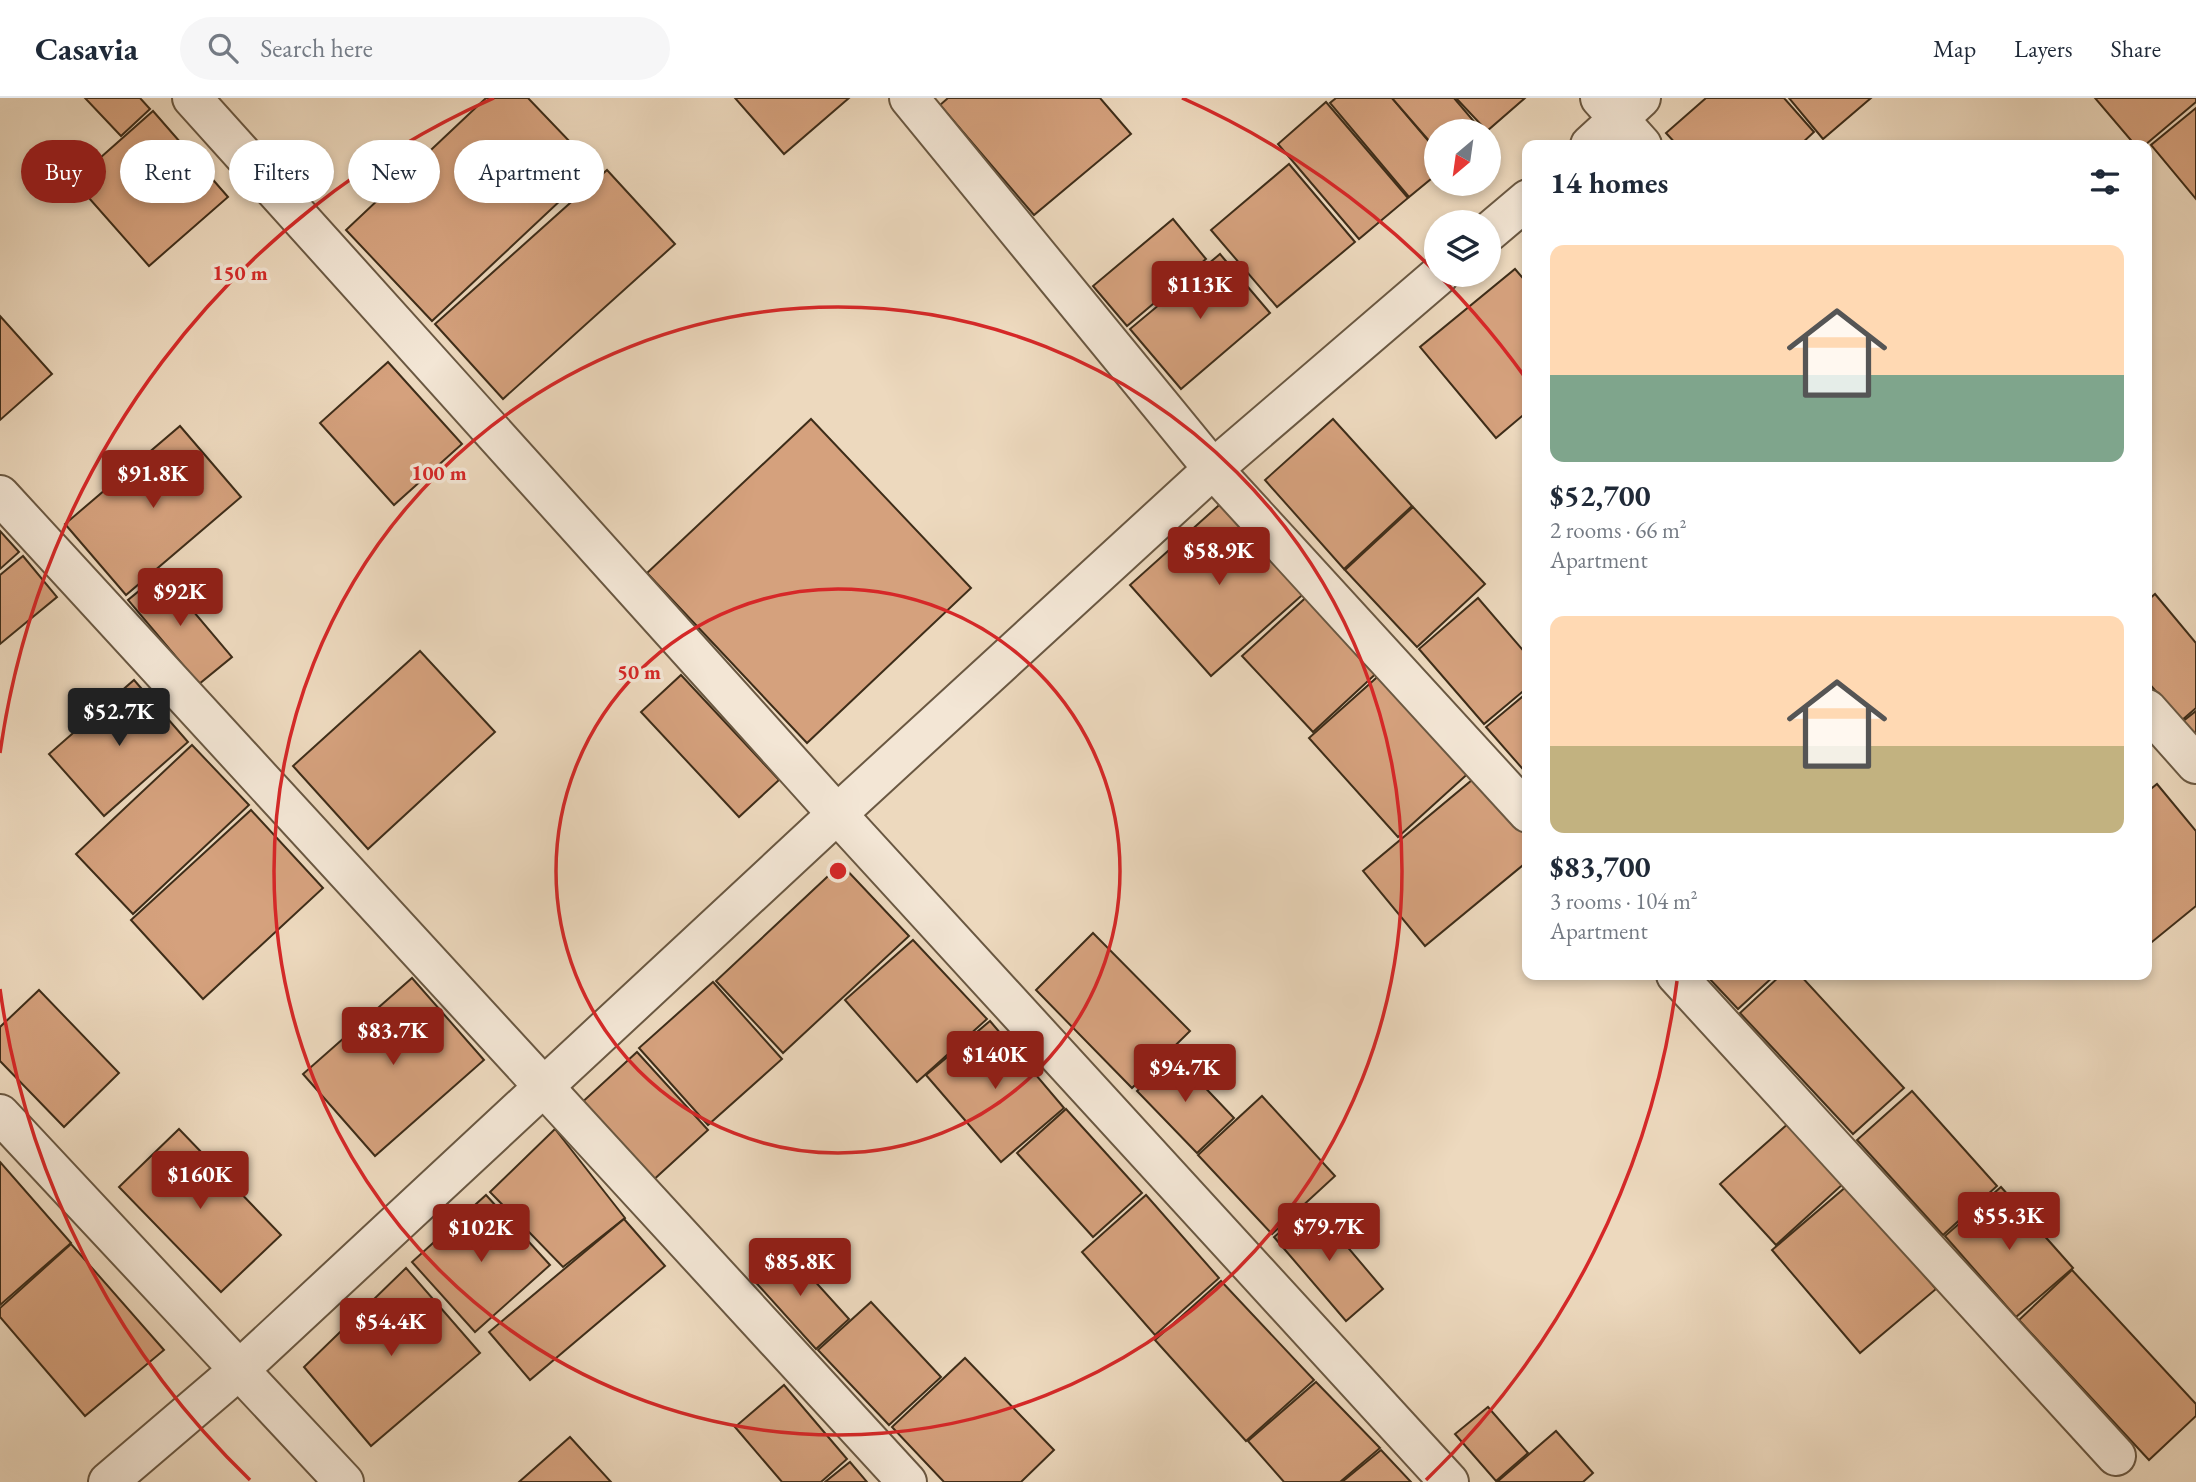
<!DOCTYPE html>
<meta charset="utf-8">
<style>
body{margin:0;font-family:"EB Garamond",serif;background:#f6f6f7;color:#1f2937;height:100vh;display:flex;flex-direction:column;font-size:26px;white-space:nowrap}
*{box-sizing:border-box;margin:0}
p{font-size:23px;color:#747a83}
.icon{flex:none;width:38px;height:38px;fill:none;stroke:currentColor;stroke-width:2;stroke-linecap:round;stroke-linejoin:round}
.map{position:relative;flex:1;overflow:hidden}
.side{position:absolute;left:1522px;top:42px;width:630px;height:840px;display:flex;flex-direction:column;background:#fff;border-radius:14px;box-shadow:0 4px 10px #0003}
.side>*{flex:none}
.hud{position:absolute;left:21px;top:42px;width:665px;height:63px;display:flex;gap:14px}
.needle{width:46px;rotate:209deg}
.tools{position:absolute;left:1424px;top:21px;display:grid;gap:14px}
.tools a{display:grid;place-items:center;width:77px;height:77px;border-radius:50%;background:#fff;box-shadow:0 4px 10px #0003;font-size:35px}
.price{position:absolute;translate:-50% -60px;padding:0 16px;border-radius:7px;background:#8f2418;color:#fff;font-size:23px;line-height:46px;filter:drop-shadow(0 2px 4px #0008)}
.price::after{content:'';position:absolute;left:50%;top:42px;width:21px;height:16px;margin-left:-10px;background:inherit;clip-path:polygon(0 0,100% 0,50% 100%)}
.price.selected{background:#222;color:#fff}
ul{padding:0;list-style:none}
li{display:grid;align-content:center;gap:14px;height:371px;padding:0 28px}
li span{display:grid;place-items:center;height:217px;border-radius:14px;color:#555}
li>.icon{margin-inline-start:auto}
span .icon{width:126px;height:126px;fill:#fffc;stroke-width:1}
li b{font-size:30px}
h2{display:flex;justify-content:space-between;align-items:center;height:84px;padding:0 28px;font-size:30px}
.chip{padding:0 24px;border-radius:32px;background:#fff;box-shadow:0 4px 10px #0003;font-size:24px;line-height:63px}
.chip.selected{background:#8f2418;color:#fff}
header{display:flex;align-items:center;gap:42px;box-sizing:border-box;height:98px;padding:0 35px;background:#fff;border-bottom:2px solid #e0e1e3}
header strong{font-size:33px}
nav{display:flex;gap:38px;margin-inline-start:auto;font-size:24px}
.search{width:490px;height:63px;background:#f6f6f7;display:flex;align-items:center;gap:18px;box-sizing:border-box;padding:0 24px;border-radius:38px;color:#747a83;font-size:26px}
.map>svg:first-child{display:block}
</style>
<header>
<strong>Casavia</strong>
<div class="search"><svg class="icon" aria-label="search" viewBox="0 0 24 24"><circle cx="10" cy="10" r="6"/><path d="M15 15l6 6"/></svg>Search here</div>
<nav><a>Map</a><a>Layers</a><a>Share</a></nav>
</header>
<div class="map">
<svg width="2196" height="1384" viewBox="0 0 2196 1384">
<rect width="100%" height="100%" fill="#edd9be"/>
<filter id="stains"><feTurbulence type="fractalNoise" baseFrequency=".00286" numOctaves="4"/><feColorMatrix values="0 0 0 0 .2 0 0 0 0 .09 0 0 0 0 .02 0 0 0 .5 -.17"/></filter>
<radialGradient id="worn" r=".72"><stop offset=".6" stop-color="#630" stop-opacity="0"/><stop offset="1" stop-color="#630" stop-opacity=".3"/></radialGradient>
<g fill="#d5a17d" stroke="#3e2d19" stroke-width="2">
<path d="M85,0H140L150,11L121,38Z"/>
<path d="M486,0H528L595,70L432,223L346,132Z"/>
<path d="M735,0H849L784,56Z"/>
<path d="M948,0H1100L1131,36L1034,117L940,7Z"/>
<path d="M1336,0H1392L1437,53V76L1409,99L1330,5Z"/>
<path d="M1392,0H1454L1482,33H1437V52Z"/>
<path d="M1456,0H1525L1487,33Z"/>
<path d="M1706,0H1784L1814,34L1800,47H1677L1666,35Z"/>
<path d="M1789,0H1871L1823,41Z"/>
<path d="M2095,0H2196V4L2145,47H2135Z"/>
<path d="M1326,4L1408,100L1359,141L1278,46Z"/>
<path d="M2196,10V101L2151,47Z"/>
<path d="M153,13L228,99L149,168L74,83Z"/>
<path d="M1289,66L1355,144L1277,209L1211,132Z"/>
<path d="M607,72L675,146L503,301L435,226Z"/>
<path d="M1173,121L1206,161L1127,228L1093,188Z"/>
<path d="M1220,156L1270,215L1181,291L1130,231Z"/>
<path d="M1515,171L1528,186V313L1496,340L1420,249Z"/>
<path d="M0,218L52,276L0,322Z"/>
<path d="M388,264L462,346L394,407L320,325Z"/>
<path d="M811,321L971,490L807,645L647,475Z"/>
<path d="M1333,321L1412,408L1344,471L1265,382Z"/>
<path d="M180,328L241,399L126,497L65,426Z"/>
<path d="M1227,400L1309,491L1211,578L1130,487Z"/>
<path d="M1413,409L1485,486L1417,549L1345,472Z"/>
<path d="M0,433L19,454L0,471Z"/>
<path d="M23,458L57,499L0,546V477Z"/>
<path d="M161,475L232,559L199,586L128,502Z"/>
<path d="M1312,494L1382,570L1313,634L1242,558Z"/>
<path d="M2155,496L2196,545V610L2181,623L2147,583V503Z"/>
<path d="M1478,500L1528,558V589L1484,626L1419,551Z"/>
<path d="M420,553L495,634L368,751L293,668Z"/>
<path d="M1384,573L1473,671L1398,739L1309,640Z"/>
<path d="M681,577L779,682L739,719L641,614Z"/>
<path d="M134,582L188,644L104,718L49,656Z"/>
<path d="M1528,594V677L1486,629Z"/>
<path d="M2196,613V640L2182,624Z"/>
<path d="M192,647L249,707L133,816L76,756Z"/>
<path d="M1478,677L1528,736V763L1425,848L1363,773Z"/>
<path d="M2157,686L2196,733V808L2147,848V694Z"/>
<path d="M251,712L323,790L203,901L131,822Z"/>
<path d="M841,766L909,838L783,955L716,883Z"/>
<path d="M1093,835L1190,933L1132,990L1036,892Z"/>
<path d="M913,842L987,921L917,984L845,902Z"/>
<path d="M1706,877H1775L1738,911Z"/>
<path d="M1781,877H1800L1904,990L1853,1036L1740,915Z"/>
<path d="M412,880L484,962L375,1058L303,976Z"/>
<path d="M713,884L782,961L708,1027L639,950Z"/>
<path d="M39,892L119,975L64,1029L0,963V929Z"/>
<path d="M990,923L1064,1010L1001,1064L926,977Z"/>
<path d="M637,954L708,1032L650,1085L578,1008Z"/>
<path d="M1174,957L1234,1020L1197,1055L1137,993Z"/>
<path d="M1912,993L1997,1088L1943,1137L1857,1042Z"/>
<path d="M1262,998L1335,1078L1272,1136L1198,1057Z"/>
<path d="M1066,1011L1142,1095L1093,1139L1017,1055Z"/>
<path d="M1790,1024L1844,1085L1776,1147L1720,1086Z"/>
<path d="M179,1031L281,1137L221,1194L119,1089Z"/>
<path d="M555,1031L625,1120L563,1169L490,1094Z"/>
<path d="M0,1064L71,1145L0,1207Z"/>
<path d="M1847,1088L1936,1191L1860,1255L1772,1152Z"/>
<path d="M2001,1089L2073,1170L2016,1219L1945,1138Z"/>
<path d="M486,1097L550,1167L475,1234L412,1164Z"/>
<path d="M1146,1097L1219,1180L1155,1237L1082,1154Z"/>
<path d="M1312,1107L1383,1191L1346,1223L1274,1139Z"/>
<path d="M624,1121L665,1168L530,1282L489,1234Z"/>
<path d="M71,1146L164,1252L85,1318L0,1219V1210Z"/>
<path d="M783,1148L849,1221L816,1251L750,1178Z"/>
<path d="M406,1170L480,1255L371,1348L304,1269Z"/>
<path d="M2072,1172L2196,1306V1318L2149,1362L2019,1222Z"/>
<path d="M1221,1183L1314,1282L1246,1343L1155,1242Z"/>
<path d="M871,1204L941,1279L889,1327L818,1252Z"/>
<path d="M965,1260L1054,1352L1021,1384H944L892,1329Z"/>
<path d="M1316,1284L1380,1350L1340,1384H1284L1248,1343Z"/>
<path d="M784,1287L847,1361L821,1384H782L735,1329Z"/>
<path d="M1488,1309L1528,1355L1496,1383L1455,1336Z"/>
<path d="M1556,1333L1593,1375L1583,1384H1497Z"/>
<path d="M570,1339L611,1384H519Z"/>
<path d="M1381,1352L1411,1384H1342Z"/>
<path d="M850,1364L867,1384H825Z"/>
</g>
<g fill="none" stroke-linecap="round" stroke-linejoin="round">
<g stroke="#6a5842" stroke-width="42">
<g id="minor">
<path d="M192,0L837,716L1449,1384"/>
<path d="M909,0L1213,371L1528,715"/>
<path d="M1600,0L1642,47"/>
<path d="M1590,47L1641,0"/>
<path d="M1489,134L1528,101"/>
<path d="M0,397L907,1384"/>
<path d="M2147,611L2196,666"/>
<path d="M1676,877L2116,1358"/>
<path d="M0,1016L344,1384"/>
<path d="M108,1384L239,1272L837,716L1213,371L1439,177"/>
</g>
</g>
<use href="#minor" stroke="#f3e6d5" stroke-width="38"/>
</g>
<g fill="none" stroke="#d62828" stroke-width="3.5">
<circle cx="838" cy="773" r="282"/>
<circle cx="838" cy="773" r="564"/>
<path d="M1677 883A846 846 0 0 1 1426 1382M250 1382A846 846 0 0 1 0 891M0 655A846 846 0 0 1 494 0M1182 0A846 846 0 0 1 1527 282"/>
</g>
<circle cx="838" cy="773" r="10" fill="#d62828" stroke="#f3e6d5" stroke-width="3.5"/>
<g font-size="21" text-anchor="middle" font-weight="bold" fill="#d62828" stroke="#f3e6d5" stroke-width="7" stroke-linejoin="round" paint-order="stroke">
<text x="240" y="182">150 m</text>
<text x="439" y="382">100 m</text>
<text x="639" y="581">50 m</text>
</g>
<rect width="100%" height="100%" filter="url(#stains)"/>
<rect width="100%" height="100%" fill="url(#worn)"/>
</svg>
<div class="tools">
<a><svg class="needle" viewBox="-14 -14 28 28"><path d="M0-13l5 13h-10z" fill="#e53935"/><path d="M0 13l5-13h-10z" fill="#747a83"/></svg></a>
<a><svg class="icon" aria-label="layers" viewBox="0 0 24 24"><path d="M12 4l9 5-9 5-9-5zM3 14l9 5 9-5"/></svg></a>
</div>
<b class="price" style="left:1200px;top:223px">$113K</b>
<b class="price" style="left:153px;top:412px">$91.8K</b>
<b class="price" style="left:1219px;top:489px">$58.9K</b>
<b class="price" style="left:180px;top:530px">$92K</b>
<b class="price selected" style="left:119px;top:650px">$52.7K</b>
<b class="price" style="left:393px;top:969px">$83.7K</b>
<b class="price" style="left:995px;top:993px">$140K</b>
<b class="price" style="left:1185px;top:1006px">$94.7K</b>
<b class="price" style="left:200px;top:1113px">$160K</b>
<b class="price" style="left:2009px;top:1154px">$55.3K</b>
<b class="price" style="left:1329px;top:1165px">$79.7K</b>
<b class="price" style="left:481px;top:1166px">$102K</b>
<b class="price" style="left:800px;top:1200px">$85.8K</b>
<b class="price" style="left:391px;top:1260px">$54.4K</b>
<div class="hud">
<a class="chip selected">Buy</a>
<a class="chip">Rent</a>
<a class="chip">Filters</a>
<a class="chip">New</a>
<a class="chip">Apartment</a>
</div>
<section class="side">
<h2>14 homes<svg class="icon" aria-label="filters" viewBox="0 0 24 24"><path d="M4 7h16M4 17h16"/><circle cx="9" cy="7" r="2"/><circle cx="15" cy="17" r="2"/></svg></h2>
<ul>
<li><span style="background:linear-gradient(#ffd9b3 60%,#7fa58c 0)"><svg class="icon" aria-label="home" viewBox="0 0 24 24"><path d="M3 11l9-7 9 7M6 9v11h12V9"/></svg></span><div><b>$52,700</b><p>2 rooms · 66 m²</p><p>Apartment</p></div></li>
<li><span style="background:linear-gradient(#ffd9b3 60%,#c2b280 0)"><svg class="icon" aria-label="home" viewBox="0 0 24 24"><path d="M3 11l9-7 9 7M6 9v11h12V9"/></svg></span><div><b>$83,700</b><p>3 rooms · 104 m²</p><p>Apartment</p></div></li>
</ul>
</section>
</div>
